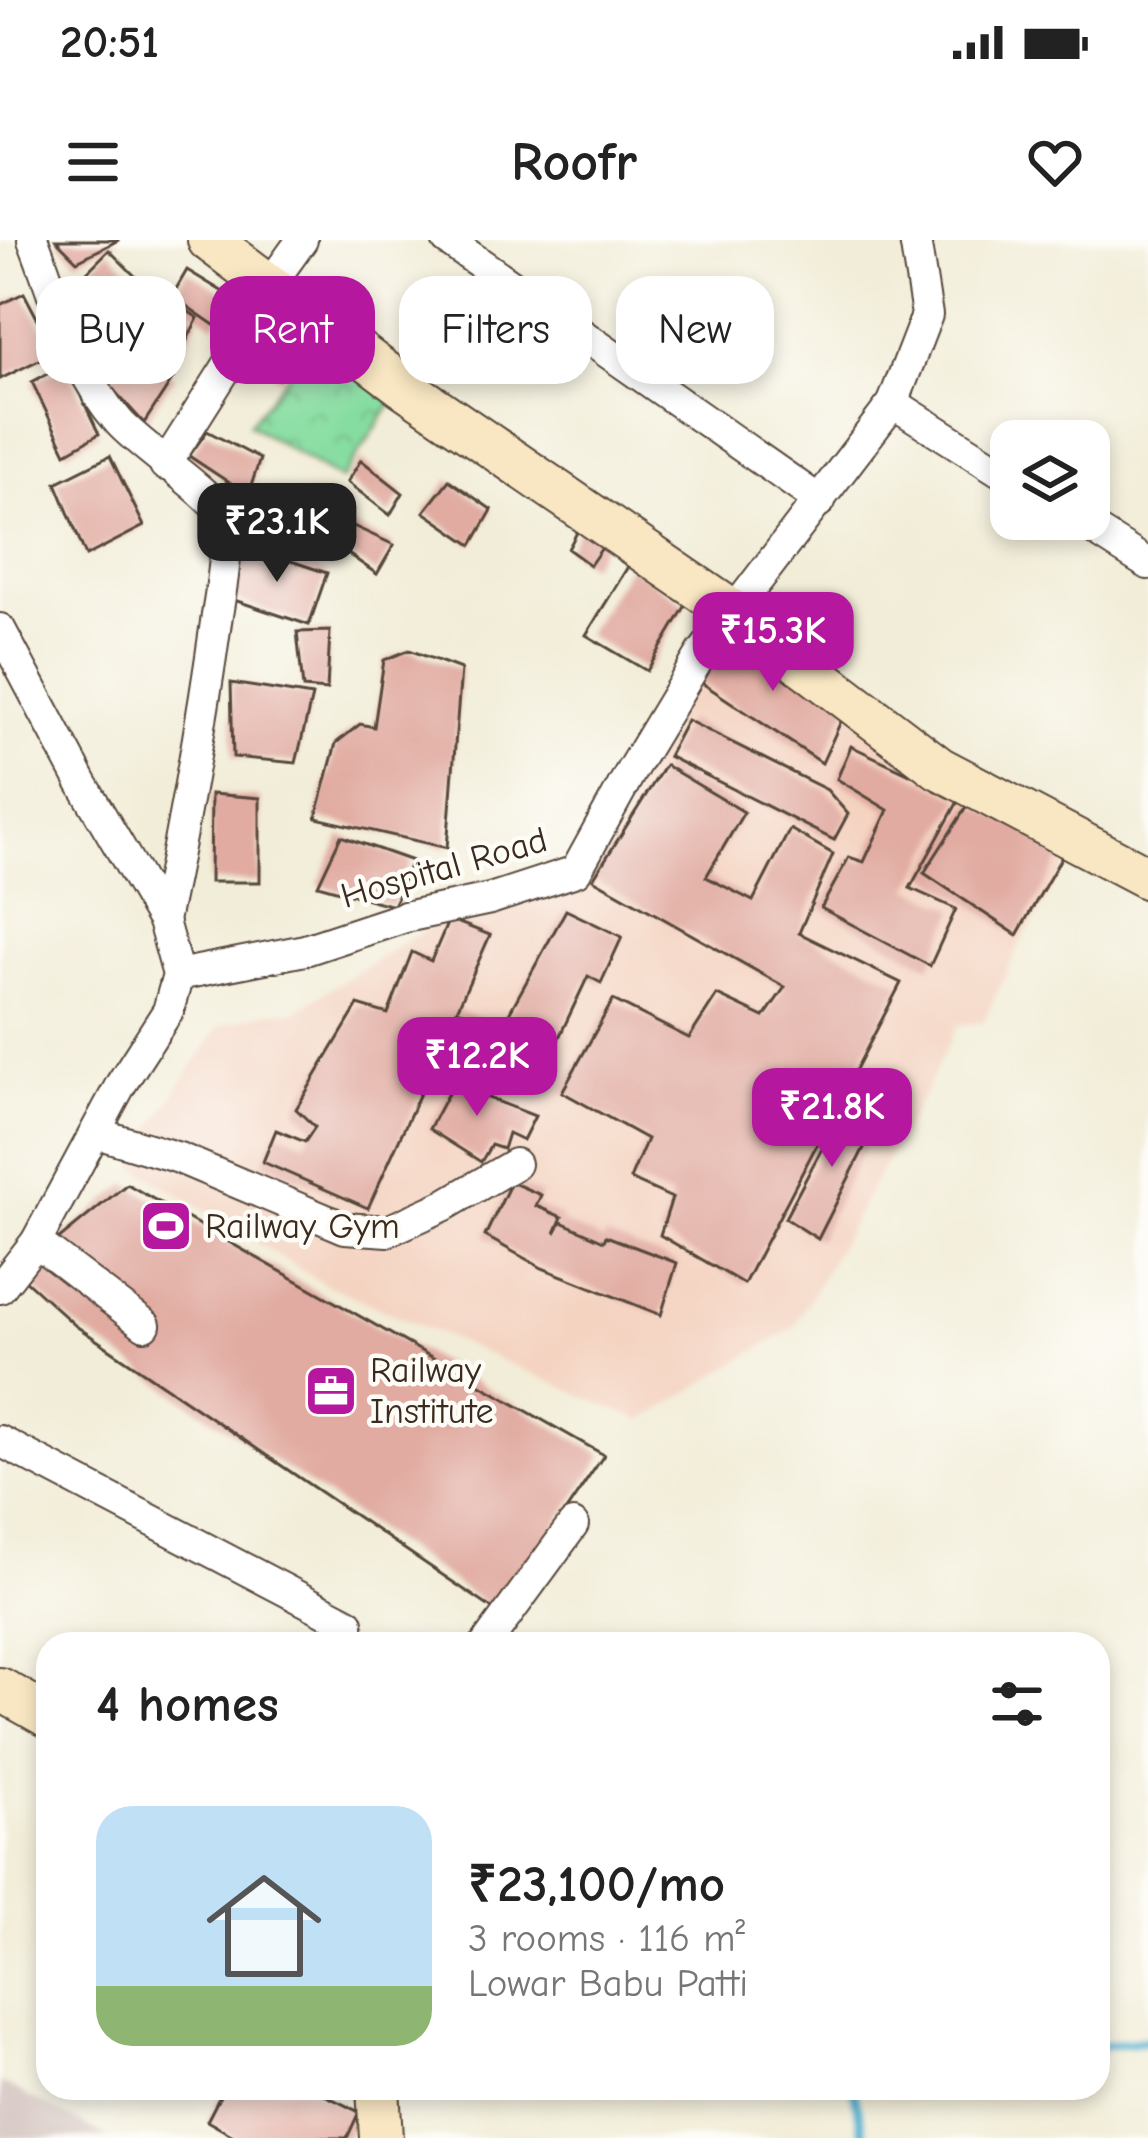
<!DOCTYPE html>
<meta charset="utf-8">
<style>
body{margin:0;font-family:"Comic Neue",sans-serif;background:#f2f2f2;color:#222;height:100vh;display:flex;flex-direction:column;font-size:45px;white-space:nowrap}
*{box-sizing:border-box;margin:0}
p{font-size:39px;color:#767676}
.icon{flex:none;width:66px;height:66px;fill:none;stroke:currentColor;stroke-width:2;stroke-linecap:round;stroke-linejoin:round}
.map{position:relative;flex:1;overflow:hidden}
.drawer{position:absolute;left:36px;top:1392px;width:1074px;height:468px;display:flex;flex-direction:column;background:#fff;border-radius:36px;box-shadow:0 6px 18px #0003}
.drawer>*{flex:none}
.hud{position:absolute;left:36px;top:36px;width:1077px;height:108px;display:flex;gap:24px}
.fabs{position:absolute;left:990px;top:180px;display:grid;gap:24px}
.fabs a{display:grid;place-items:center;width:120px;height:120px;border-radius:24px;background:#fff;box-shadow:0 6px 18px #0003;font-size:60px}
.price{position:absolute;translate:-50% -102px;padding:0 27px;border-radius:24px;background:#b5179e;color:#fff;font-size:39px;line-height:78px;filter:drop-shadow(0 3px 6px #0008)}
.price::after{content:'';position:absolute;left:50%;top:72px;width:36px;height:27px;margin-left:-18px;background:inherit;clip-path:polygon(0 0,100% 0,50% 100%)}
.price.selected{background:#222;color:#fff}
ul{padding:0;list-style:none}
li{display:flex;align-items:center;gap:36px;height:300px;padding:0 60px}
li span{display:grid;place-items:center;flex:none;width:336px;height:240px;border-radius:36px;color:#555}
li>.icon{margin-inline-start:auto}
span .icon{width:144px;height:144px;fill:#fffc;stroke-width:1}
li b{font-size:51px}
h2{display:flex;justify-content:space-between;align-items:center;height:144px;padding:0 60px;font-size:51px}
.pill{padding:0 42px;border-radius:36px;background:#fff;box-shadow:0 6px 18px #0003;font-size:42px;line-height:108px}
.pill.selected{background:#b5179e;color:#fff}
.status{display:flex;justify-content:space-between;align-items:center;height:84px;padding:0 60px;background:#fff;direction:ltr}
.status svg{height:33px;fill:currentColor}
header{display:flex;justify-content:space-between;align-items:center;height:156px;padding:0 60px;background:#fff;font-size:54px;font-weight:700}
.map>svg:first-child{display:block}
</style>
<div class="status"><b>20:51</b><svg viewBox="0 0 49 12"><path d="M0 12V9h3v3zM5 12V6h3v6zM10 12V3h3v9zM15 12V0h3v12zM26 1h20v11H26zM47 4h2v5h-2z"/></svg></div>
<header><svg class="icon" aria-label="menu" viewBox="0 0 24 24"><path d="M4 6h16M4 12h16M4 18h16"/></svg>Roofr<svg class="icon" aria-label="heart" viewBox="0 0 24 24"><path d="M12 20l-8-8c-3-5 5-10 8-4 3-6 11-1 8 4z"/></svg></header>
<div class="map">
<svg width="1148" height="1898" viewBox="0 0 1148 1898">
<defs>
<pattern id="park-crowns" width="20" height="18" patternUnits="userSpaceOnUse" patternTransform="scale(3)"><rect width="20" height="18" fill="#86dda1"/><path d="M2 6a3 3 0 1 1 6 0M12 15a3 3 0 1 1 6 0" fill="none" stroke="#75be8a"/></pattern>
</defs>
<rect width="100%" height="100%" fill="#fdfcf7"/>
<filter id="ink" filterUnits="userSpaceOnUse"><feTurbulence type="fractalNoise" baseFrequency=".00833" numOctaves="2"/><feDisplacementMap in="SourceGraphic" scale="24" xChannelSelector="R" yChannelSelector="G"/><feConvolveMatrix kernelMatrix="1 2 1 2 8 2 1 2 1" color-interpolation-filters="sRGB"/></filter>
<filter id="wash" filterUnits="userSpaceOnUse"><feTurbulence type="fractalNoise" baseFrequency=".004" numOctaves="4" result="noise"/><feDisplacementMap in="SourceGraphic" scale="48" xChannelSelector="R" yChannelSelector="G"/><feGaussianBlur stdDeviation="2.7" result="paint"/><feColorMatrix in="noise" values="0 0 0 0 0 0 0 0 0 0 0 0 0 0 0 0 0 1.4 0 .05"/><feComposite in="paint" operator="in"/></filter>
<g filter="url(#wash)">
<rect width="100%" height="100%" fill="#f2edd8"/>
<path fill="#f4d3c1" d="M736,374L1080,602L1021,702L983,782L958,785L922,857L794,1087L642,1181L322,1043L135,927L151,890L219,786L267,772L295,771L443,678L568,647Z"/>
<path fill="#d0c0bc" d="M0,1842L109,1898H0Z"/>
<path fill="url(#park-crowns)" stroke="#608460" stroke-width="3" d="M327,87L403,146L341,240L249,184Z"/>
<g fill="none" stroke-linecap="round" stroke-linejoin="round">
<g stroke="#54b2d2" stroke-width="9">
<path d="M1098,1806L1148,1800"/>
<path d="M853,1848L865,1898"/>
</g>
</g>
<g id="blocks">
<g fill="#e1aba1">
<path d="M56,0H119L77,21Z"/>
<path d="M109,10L139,40L117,68L133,84L115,103L67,52Z"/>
<path d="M187,30L233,58L214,85L172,56Z"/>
<path d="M155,49L198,78L178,118L136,81Z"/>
<path d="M262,52L315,90L279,139L225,97Z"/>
<path d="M24,53L55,112L0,139V65Z"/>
<path d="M134,110L174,137L144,183L107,143Z"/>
<path d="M66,124L99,194L66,213L32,142Z"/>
<path d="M207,191L260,219L248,255L189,216Z"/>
<path d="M110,216L144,286L86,316L56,243Z"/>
<path d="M361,220L403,253L390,275L347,242Z"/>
<path d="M449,240L492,270L472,305L424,272Z"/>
<path d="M351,285L394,305L377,334L338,307Z"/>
<path d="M581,285L606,302L590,325L568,309Z"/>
<path d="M243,305L327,333L309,385L228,358Z"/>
<path d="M629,325L686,365L647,431L586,395Z"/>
<path d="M715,389L851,459L822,523L690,435Z"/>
<path d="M330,391L327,450L303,448L297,392Z"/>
<path d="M409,410L461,429L447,608L316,578L336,503L360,484L374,487L384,420Z"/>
<path d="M231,443L312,456L296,523L233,517Z"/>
<path d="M687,480L827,550L848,574L834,600L668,516Z"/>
<path d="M851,506L960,558L910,648L956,669L930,726L821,668L849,617L864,622L888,570L837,539Z"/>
<path d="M665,525L744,572L706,637L753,661L790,589L833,614L799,693L901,743L744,1044L660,995L672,958L630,939L647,899L562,852L613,760L689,798L717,755L764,777L785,747L593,639Z"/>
<path d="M211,554L260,558V642H210Z"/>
<path d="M969,563L1065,611L1017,695L924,633Z"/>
<path d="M341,596L412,621L393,666L318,645Z"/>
<path d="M566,670L622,697L601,743L588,736L537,844L483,821L495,800L480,798L462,827L451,824L465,793L450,787L368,968L263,922L276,890L305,902L315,887L296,869L358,765L388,774L412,712L431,721L449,679L490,695L457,770L502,786Z"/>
<path d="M462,827L480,840L470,851L535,876L523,900L508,893L503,909L491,905L481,922L429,889Z"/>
<path d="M847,861L879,878L818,999L785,978Z"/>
<path d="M511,942L541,955L536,966L562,977L555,993L561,982L604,1001L606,996L677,1023L661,1075L542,1028L485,996Z"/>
<path d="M127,944L604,1215L497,1372L76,1086L23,1038L58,1000Z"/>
<path d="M224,1848H310L359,1872L347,1898H237L207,1881Z"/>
</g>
</g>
</g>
<g filter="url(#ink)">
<use href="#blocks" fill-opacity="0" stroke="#56473a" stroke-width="3"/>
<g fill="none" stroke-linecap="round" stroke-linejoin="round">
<g stroke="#56473a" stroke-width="34">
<g id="street">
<path d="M33,0C58,63 73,130 119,182C140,206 212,254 221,273C232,298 220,354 216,382C202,483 184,582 163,681"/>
<path d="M447,0L820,261"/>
<path d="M269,46L302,0"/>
<path d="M893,163L1011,238"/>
<path d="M165,225L239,108"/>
<path d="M1077,279L1148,324"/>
<path d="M0,389L82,543L163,681L178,735L168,771L121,844L36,1002L0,1048"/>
<path d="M178,735L305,710L405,677L490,659L576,631L631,531L702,413L893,163L927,75L915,0"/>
<path d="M96,893L179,918L345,988L388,991L445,965L515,924"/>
<path d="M36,1002L145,1085"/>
<path d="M0,1201L348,1383L349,1404"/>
<path d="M486,1404L573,1285"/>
</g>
</g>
<g stroke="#56473a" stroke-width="46">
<g id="secondary">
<path d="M209,0L403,146L736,374L939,528L1148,638"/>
<path d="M0,1449L48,1476"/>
<path d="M378,1848L381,1898"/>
</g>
</g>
<use href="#street" stroke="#fff" stroke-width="30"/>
<use href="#secondary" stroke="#f9e7c3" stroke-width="42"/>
</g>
</g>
<defs>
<g id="stadium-square" transform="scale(2.7)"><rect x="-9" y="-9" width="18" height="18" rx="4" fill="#b5179e" stroke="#fdfcf7"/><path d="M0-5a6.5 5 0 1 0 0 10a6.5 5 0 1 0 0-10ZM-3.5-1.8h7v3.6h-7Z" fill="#fff"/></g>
<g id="office-square" transform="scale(2.7)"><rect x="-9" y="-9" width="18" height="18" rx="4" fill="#b5179e" stroke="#fdfcf7"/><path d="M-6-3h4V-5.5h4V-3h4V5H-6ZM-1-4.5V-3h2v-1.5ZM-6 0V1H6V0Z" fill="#fff"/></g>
</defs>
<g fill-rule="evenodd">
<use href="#stadium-square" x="166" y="986"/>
<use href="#office-square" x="331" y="1151"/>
</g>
<g text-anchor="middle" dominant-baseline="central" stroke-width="9" stroke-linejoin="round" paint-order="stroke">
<g font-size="36" fill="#3b2a1e" stroke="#fdfcf7">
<text transform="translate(444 628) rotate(-16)">Hospital Road</text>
</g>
<g font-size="36" fill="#3b2a1e" stroke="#fdfcf7" text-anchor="start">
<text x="205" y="986">Railway Gym</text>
<text x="370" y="1130">Railway<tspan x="370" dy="41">Institute</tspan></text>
</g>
</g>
</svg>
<div class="fabs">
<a><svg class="icon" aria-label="layers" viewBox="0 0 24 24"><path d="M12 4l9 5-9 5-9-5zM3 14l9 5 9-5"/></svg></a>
</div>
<b class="price selected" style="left:277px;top:345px">₹23.1K</b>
<b class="price" style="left:773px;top:454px">₹15.3K</b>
<b class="price" style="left:477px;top:879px">₹12.2K</b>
<b class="price" style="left:832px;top:930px">₹21.8K</b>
<div class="hud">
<a class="pill">Buy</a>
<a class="pill selected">Rent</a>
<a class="pill">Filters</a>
<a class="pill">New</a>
</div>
<section class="drawer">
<h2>4 homes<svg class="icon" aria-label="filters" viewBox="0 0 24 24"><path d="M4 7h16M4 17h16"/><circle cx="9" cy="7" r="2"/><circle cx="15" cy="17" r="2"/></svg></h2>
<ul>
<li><span style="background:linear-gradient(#bfe0f5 75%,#8fb573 0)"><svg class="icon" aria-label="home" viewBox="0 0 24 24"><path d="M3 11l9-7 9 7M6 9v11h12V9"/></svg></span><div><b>₹23,100/mo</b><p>3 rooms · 116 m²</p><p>Lowar Babu Patti</p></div></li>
</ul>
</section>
</div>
